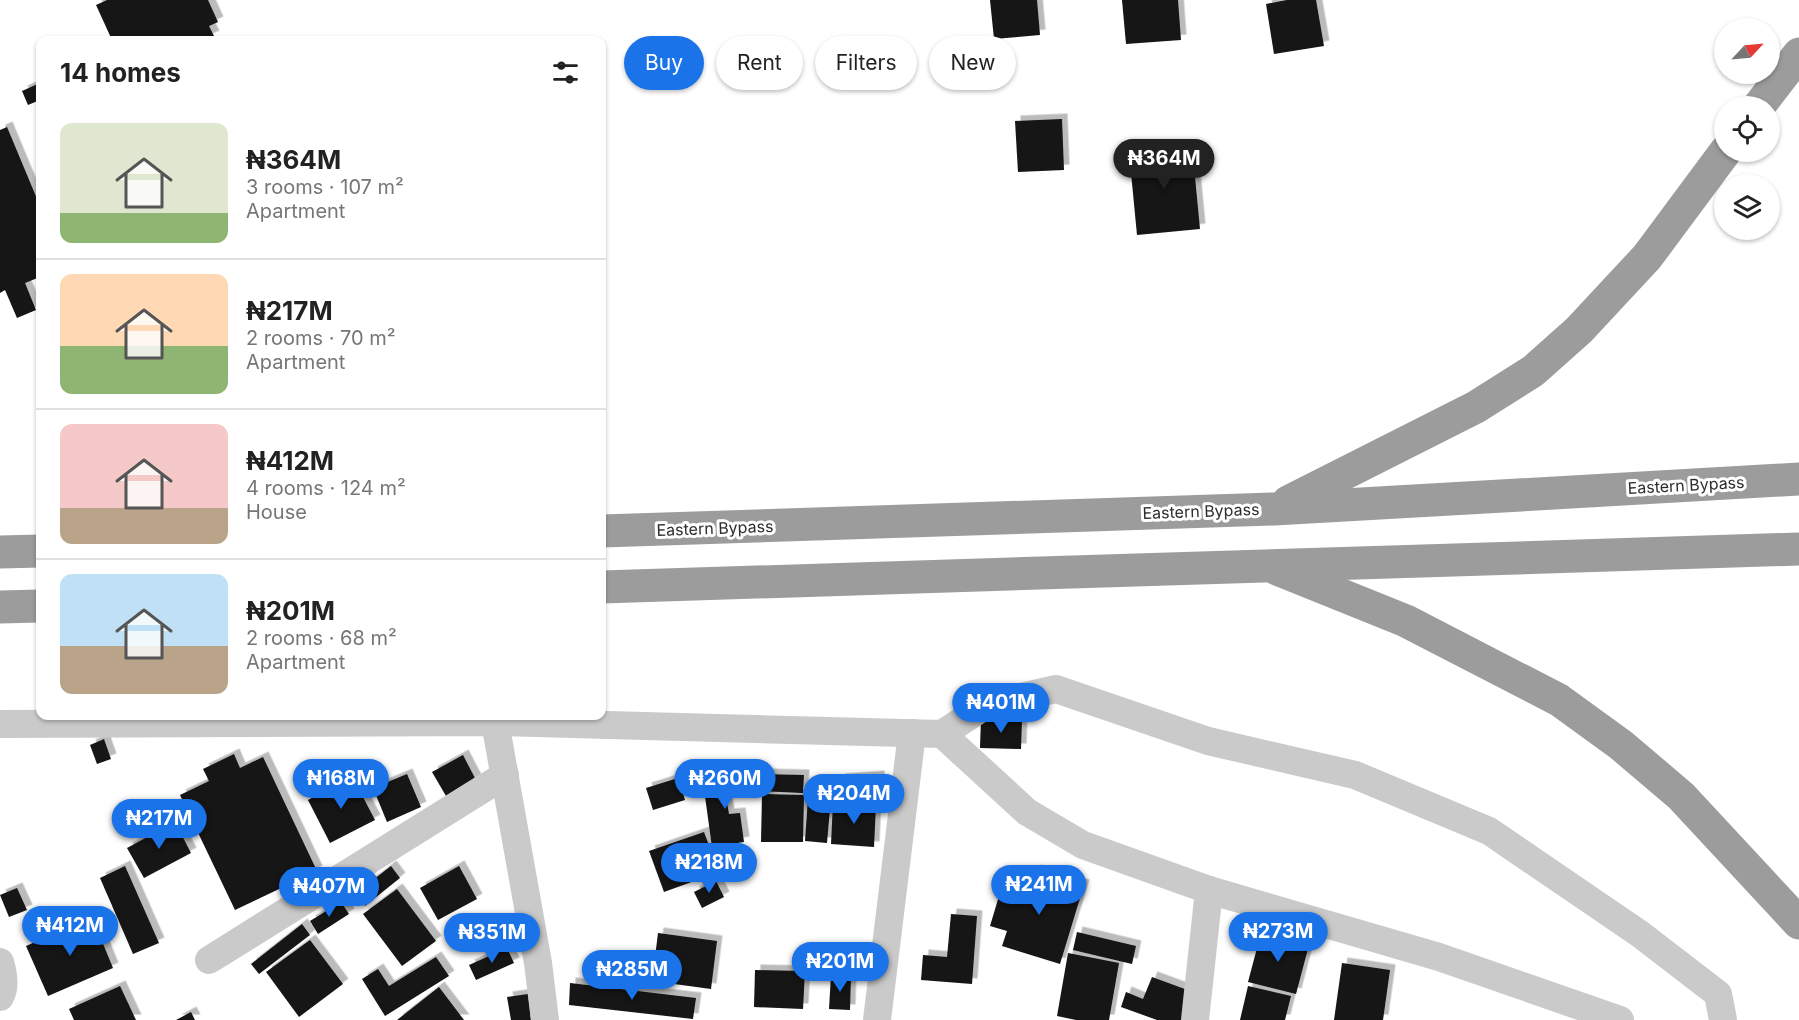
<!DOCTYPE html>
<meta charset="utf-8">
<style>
body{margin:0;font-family:Inter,sans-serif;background:#f2f2f2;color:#222;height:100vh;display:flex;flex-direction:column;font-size:22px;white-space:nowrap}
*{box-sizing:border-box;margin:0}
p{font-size:20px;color:#767676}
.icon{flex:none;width:33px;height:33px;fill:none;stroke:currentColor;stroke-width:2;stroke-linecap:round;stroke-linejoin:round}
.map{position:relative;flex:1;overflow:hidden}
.sheet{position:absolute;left:36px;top:36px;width:570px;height:684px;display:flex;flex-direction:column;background:#fff;border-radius:12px;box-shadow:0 2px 4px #0004}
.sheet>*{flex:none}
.banner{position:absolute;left:624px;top:36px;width:570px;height:54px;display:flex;gap:12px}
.needle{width:39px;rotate:64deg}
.tools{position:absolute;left:1714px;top:18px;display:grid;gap:12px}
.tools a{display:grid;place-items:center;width:66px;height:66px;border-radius:50%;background:#fff;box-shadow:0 2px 4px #0004;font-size:30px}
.price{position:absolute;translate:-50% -51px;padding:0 14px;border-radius:21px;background:#1a73e8;color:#fff;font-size:20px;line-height:39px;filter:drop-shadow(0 2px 3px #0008)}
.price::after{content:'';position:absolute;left:50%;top:36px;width:18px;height:14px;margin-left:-9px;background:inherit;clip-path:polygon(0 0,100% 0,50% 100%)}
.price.active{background:#222;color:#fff}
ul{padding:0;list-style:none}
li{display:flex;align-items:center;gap:18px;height:150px;padding:0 24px}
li+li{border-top:2px solid #e0e0e0}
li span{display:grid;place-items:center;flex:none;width:168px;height:120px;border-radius:12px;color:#555}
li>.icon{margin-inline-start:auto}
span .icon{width:72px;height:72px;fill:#fffc;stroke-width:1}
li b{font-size:26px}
h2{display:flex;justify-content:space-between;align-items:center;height:72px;padding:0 24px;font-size:26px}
.pill{padding:0 21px;border-radius:27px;background:#fff;box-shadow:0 2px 4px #0004;font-size:21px;line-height:54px}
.pill.active{background:#1a73e8;color:#fff}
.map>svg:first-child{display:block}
</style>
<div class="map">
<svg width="1799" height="1020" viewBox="0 0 1799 1020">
<defs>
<filter id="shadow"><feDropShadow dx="5.5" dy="-5.5" stdDeviation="0" flood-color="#0004"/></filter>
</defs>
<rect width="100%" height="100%" fill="#fff"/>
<g fill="#141414" filter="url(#shadow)">
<path d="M107,0H208L218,22L209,26L214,36L205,40H112L96,5Z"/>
<path d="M990,0H1037L1040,35L994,39Z"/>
<path d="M1122,0H1178L1181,40L1126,44Z"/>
<path d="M1287,0H1316L1324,46L1274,54L1266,4Z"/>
<path d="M40,83V100L28,105L22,91Z"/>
<path d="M1062,119L1064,170L1018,172L1015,121Z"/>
<path d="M7,127L40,206V277L25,283L36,310L17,318L5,290L0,293V130Z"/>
<path d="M1192,146L1200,229L1137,235L1129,152Z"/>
<path d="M981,718L1022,720L1021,749L980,748Z"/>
<path d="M104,739L111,759L97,764L90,745Z"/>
<path d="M234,754L240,768L263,757L317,871L235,910L180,795L209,781L203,769Z"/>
<path d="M463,755L476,780L446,796L432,772Z"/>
<path d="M407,774L421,807L387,822L373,788Z"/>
<path d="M759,774L804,775L803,793L759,791Z"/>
<path d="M748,775L751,793L726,797L729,814L740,813L744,842L712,847L703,782Z"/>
<path d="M352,776L375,820L330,843L308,800Z"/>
<path d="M879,776L881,795L841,797L840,779Z"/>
<path d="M678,778L685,800L653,810L646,788Z"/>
<path d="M809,784L832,785L827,843L805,841Z"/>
<path d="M762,794L804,795L803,842H761Z"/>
<path d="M833,803L876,805L874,847L831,844Z"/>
<path d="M175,822L191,853L144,878L127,848Z"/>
<path d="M704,832L719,872L664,892L649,851Z"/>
<path d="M125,866L159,943L133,954L100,878Z"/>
<path d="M391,866L400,878L365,906L356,893Z"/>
<path d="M459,866L477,899L438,920L420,888Z"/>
<path d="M1035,870L1084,885L1060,964L1002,946L1007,931L990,926L1002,886L1028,894Z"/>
<path d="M716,881L724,897L702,908L694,892Z"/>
<path d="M17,888L27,910L9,917L0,895Z"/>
<path d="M397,889L436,941L402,966L363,914Z"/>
<path d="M341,902L349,914L318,934L310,921Z"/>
<path d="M951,914L977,916L972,984L921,980L923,955L947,957Z"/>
<path d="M92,917L113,968L48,996L26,946Z"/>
<path d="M302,924L310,935L259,974L251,964Z"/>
<path d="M1077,932L1136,946L1132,964L1073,950Z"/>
<path d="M658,933L717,941L711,989L652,981Z"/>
<path d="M1261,933L1309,945L1296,994L1248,982Z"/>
<path d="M310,940L343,984L299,1017L266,972Z"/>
<path d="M507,948L514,963L476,980L469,965Z"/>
<path d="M1068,953L1119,963L1109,1020H1076L1057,1016Z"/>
<path d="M436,957L449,976L385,1016L362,979L378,969L389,986Z"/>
<path d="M1342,963L1390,970L1383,1020H1334Z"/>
<path d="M755,970L805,971L803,1009L754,1007Z"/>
<path d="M831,975L851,976L850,1010L829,1009Z"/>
<path d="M1152,977L1193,992L1183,1020H1157L1121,1007L1126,992L1143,999Z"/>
<path d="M570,983L696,998L693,1019L569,1005Z"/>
<path d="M120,986L136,1020H74L69,1009Z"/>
<path d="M1248,986L1291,996L1285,1020H1240Z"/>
<path d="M439,987L464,1020H397Z"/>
<path d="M528,994L531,1020H511L507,997Z"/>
<path d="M191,1012L195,1020H176Z"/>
</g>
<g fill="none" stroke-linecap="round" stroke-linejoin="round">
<g stroke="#cacaca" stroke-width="28">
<path d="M495,722L538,963L545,1020"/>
<path d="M0,724L495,722L942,734L986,705L1056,689L1208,741L1355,775L1489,831L1640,934L1718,994L1723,1020"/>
<path d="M942,734L1027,812L1083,845L1209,890L1439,957L1620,1020"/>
<path d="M209,960L505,775"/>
<path d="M0,962C3,972 6,987 0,997"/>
<path d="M877,1020L912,733"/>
<path d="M1195,1020L1209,890"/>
</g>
<g stroke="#9c9c9c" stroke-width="33">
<path d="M1759,106L1799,54"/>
<path d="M1288,502L1476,407L1533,371L1579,330L1647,257L1725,152"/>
<path d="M602,531L1274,509L1799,479"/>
<path d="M0,552L40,551"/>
<path d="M1277,569L1406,621L1559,700L1621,745L1681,796L1799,923"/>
<path d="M602,587L1799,549"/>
<path d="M0,607L40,606"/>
</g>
</g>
<g text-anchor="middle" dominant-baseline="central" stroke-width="6" stroke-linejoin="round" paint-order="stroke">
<g font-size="16" fill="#2d2d2d" stroke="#fff">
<text transform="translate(1686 485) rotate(-3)">Eastern Bypass</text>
<text transform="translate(1201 511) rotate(-2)">Eastern Bypass</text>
<text transform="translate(715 528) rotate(-2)">Eastern Bypass</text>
</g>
</g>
</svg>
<div class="tools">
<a><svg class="needle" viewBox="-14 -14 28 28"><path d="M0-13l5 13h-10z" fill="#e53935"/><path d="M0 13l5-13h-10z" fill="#767676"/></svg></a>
<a><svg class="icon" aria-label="locate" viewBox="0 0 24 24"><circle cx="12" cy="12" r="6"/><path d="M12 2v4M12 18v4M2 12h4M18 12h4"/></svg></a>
<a><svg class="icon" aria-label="layers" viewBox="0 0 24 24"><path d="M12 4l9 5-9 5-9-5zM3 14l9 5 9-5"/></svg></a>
</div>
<b class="price active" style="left:1164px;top:190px">₦364M</b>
<b class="price" style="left:1001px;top:734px">₦401M</b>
<b class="price" style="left:341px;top:810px">₦168M</b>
<b class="price" style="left:725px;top:810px">₦260M</b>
<b class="price" style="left:854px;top:825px">₦204M</b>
<b class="price" style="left:159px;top:850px">₦217M</b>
<b class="price" style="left:709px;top:894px">₦218M</b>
<b class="price" style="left:1039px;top:916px">₦241M</b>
<b class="price" style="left:329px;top:918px">₦407M</b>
<b class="price" style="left:70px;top:957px">₦412M</b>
<b class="price" style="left:1278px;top:963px">₦273M</b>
<b class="price" style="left:492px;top:964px">₦351M</b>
<b class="price" style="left:840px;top:993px">₦201M</b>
<b class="price" style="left:632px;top:1001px">₦285M</b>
<div class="banner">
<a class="pill active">Buy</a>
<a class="pill">Rent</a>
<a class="pill">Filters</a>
<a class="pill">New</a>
</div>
<section class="sheet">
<h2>14 homes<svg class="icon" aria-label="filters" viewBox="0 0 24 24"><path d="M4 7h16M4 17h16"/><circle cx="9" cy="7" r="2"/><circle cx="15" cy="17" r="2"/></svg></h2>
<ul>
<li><span style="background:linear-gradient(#dfe7d0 75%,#8fb573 0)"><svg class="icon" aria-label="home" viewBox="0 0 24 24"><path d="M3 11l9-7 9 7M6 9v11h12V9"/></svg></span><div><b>₦364M</b><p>3 rooms · 107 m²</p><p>Apartment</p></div></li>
<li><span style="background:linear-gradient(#ffd9b3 60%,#8fb573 0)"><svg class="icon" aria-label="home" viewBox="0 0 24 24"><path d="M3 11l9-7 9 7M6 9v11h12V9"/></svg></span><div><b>₦217M</b><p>2 rooms · 70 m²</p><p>Apartment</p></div></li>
<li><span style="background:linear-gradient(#f6c9c9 70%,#b9a48a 0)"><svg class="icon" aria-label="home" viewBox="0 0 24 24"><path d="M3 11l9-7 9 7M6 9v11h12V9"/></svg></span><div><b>₦412M</b><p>4 rooms · 124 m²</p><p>House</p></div></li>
<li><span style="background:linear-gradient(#bfe0f5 60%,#b9a48a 0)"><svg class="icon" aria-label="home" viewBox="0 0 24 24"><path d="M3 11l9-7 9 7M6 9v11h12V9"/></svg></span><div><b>₦201M</b><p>2 rooms · 68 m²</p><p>Apartment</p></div></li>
</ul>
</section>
</div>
